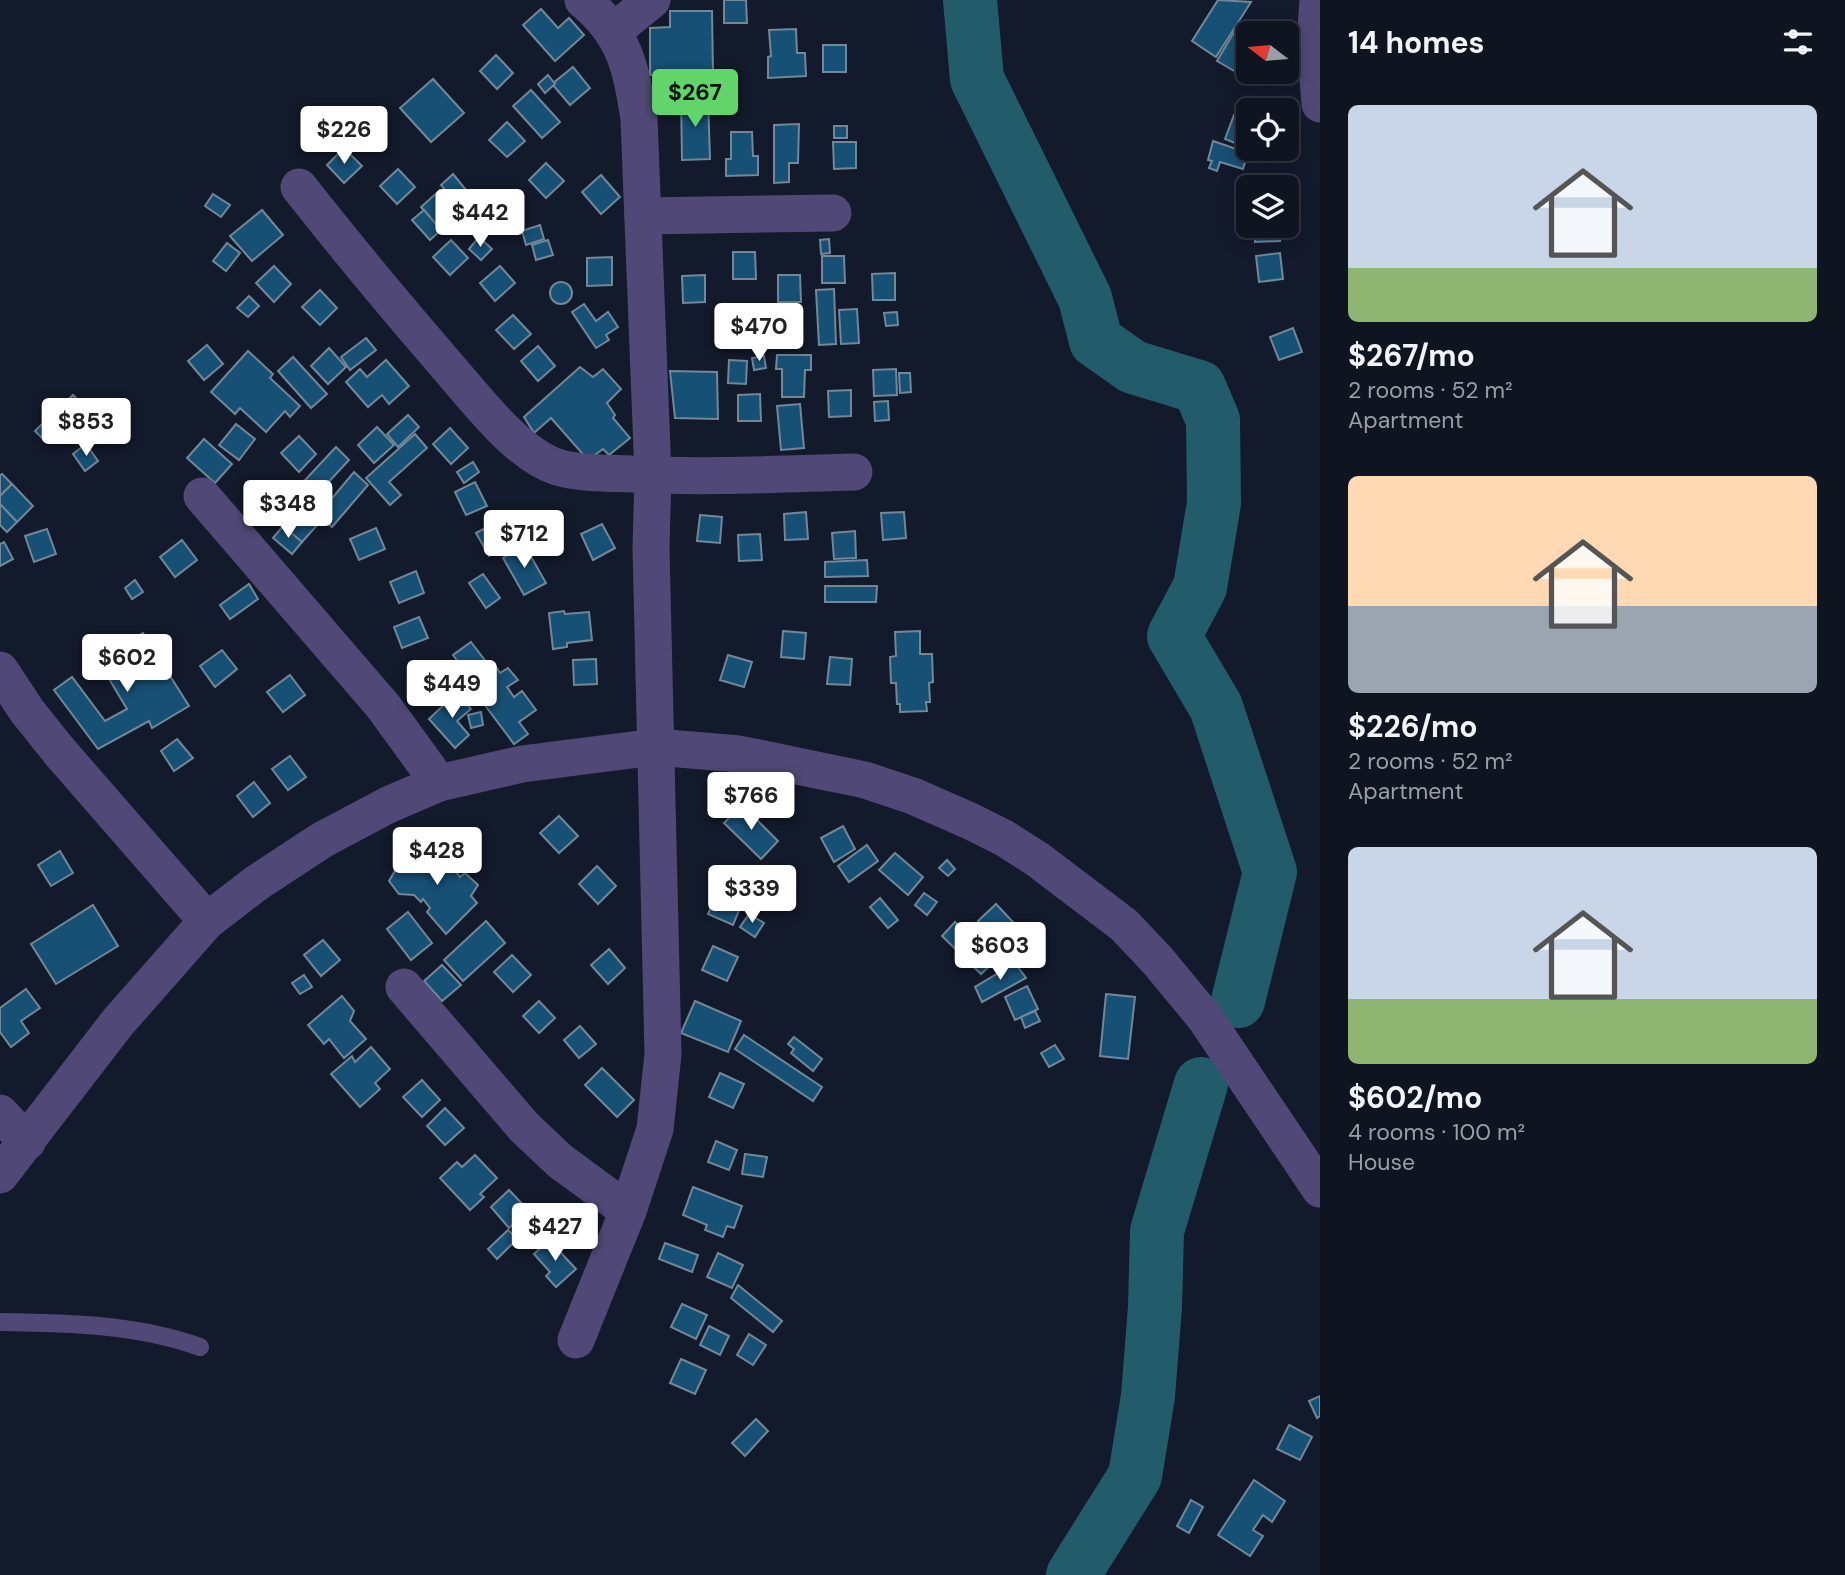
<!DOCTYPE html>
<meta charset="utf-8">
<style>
body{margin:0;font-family:"DM Sans",sans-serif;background:#1c212d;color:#f1f3f6;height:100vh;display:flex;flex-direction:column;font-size:26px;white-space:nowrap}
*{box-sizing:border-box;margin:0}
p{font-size:23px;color:#9b9ea5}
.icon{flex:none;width:38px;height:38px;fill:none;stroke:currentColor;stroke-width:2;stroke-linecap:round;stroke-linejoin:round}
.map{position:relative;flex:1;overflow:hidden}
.drawer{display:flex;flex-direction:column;background:#0e1420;width:525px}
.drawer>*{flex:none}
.needle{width:46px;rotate:286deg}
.buttons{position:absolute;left:1236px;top:21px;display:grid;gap:14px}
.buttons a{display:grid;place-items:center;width:63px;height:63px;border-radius:10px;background:#0e1420;box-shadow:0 4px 18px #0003,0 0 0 2px #2e333e;font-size:35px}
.price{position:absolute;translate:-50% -60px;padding:0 16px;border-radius:7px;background:#fff;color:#222;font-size:23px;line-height:46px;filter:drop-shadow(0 2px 4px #0008)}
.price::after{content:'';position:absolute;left:50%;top:42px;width:21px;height:16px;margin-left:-10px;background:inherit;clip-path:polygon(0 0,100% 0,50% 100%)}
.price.current{background:#61d46a;color:#111}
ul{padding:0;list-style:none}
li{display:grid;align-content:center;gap:14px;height:371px;padding:0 28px}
li span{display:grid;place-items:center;height:217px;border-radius:10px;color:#555}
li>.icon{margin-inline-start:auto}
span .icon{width:126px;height:126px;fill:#fffc;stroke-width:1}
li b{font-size:30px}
h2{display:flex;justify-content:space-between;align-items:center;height:84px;padding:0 28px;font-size:30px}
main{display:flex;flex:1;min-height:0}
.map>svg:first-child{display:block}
</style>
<main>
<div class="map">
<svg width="1320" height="1575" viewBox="0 0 1320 1575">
<rect width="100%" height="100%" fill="#131a2b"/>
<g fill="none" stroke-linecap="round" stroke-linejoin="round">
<g stroke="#225c6b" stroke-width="54">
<path d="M970,0L977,79L1085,298L1096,341L1133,367L1199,387L1213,420L1214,503L1200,587L1174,636L1216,707L1270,872L1238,1001"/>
<path d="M1073,1575L1135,1476L1148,1396L1155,1307L1157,1231L1201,1084"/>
</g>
</g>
<g fill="#175075" stroke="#728798" stroke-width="2">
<path d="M724,0H746L747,23H724Z"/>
<path d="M1218,0L1251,2L1216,57L1192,41Z"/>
<path d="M541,9L558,28L569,18L584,35L555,61L523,25Z"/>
<path d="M670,11H712L713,74L650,75V28L670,27Z"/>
<path d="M1240,22L1260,33H1248V72H1259L1253,82L1217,61Z"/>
<path d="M796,29L797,53H805L806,76L768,78V57L771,56L769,30Z"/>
<rect x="823" y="45" width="23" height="27"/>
<path d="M496,55L513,73L497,89L480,71Z"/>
<path d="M573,67L590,88L570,105L552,84Z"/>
<path d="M548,75L555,84L545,93L538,84Z"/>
<path d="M433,79L464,113L431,142L400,108Z"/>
<path d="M531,90L560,122L542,138L513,106Z"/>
<path d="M681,98H708L710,159L682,160Z"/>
<path d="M1234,115L1248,120L1247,148L1225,139Z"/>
<path d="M507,122L525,141L507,157L489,140Z"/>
<path d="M799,124L798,163H789V182L774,183V125Z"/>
<rect x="834" y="126" width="13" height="12"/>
<path d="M731,132H752L753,156H758V175L726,176V159H731Z"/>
<path d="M1213,141L1248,153L1243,169L1220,162L1217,171L1209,168L1212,161L1208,160Z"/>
<path d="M833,142H856V168L834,169Z"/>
<path d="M344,148L362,166L344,183L327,165Z"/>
<path d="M546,163L564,181L546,198L529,180Z"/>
<path d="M398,169L415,187L397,204L380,186Z"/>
<path d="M453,174L476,202L464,212L441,185Z"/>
<path d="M601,175L620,197L601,214L582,192Z"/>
<path d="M440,190L456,209L437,226L421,207Z"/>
<path d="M213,194L230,205L221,217L205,206Z"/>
<path d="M262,210L283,235L252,261L230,236Z"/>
<path d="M424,210L441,230L430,240L412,220Z"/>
<path d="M540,225L544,239L526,245L522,231Z"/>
<path d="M1255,226H1280V241L1255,242Z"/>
<path d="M479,237L492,249L481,260L469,249Z"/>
<path d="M829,239L830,253L821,254L820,240Z"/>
<path d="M451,240L468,258L450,275L433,257Z"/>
<path d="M548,240L553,255L536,260L532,245Z"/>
<path d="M227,243L240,253L226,271L213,261Z"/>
<path d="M733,252H755L756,279H733Z"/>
<path d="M1280,253L1283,279L1259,282L1256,256Z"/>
<path d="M822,256H844L845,283H822Z"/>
<path d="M612,257V285L587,286V258Z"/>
<path d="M274,266L291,284L274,302L256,283Z"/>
<path d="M500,266L515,283L495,301L480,283Z"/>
<path d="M895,273V300H873L872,274Z"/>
<path d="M705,275V302L683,303L682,276Z"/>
<path d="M778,275H800L801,302H778Z"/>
<circle cx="561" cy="293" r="11"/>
<path d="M834,289L836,344L819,345L816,290Z"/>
<path d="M320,290L337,308L320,325L302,307Z"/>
<path d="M249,296L259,306L248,317L237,308Z"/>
<path d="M584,304L596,321L608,312L618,327L606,335L609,340L596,348L572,312Z"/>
<path d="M857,309L859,343L841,344L839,310Z"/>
<path d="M897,312L898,325L886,326L884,313Z"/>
<path d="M513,315L531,334L514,349L496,330Z"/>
<path d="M1293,328L1302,352L1279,360L1270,337Z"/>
<path d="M366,338L376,350L350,370L341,357Z"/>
<path d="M207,345L223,364L204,380L188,361Z"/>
<path d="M538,346L555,366L538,381L521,361Z"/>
<path d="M329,348L346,367L328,384L311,366Z"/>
<path d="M248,351L273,374L270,378L300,406L290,417L285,411L266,432L240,408L235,414L211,392Z"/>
<path d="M777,355H811V370H805L804,397H782V369H776Z"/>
<path d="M764,356L766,368L754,370L752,358Z"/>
<path d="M293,357L327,394L311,408L278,371Z"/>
<path d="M386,360L409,386L389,404L382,395L368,407L346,382L360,369L367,377Z"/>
<path d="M729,360L747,361L746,384L728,383Z"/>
<path d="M580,367L593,377L603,369L621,389L607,403L615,415L613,418L630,438L609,455L603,449L588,460L551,418L534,433L524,417Z"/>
<path d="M896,369L897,395L874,396L873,370Z"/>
<path d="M670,371L717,372L718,419L675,418Z"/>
<path d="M899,373H910L911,392L900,393Z"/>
<path d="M851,390V416L829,417L828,391Z"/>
<path d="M760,394L761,421H738V395Z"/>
<path d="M73,395L93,415L75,434L55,412Z"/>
<path d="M888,401L889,420L875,421L874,402Z"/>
<path d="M800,404L804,448L781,450L777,406Z"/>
<path d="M408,415L419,427L398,447L387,434Z"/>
<path d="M43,423L52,431L44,440L35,431Z"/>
<path d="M236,424L255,439L239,460L219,445Z"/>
<path d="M377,427L394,445L374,463L358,445Z"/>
<path d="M450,428L468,448L451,464L433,444Z"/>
<path d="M415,434L427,448L389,482L401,495L390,505L366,478Z"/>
<path d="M299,436L316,454L299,472L281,453Z"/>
<path d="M204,439L232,464L215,483L187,458Z"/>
<path d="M86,444L98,461L85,471L73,454Z"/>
<path d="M336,447L349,460L311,501L305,496L300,502L292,494Z"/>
<path d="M473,462L479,472L464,483L457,472Z"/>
<path d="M354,472L368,485L332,527L318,515Z"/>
<path d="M2,474L12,484L0,496V475Z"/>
<path d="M475,482L487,506L466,515L455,492Z"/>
<path d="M12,484L33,506L17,522L0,504V496Z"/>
<path d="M0,504L17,522L7,532L0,525Z"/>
<path d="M299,506L319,523L302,542L283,526Z"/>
<path d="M806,512L808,539L785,540L784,514Z"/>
<path d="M904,512L906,538L883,540L881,513Z"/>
<path d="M510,515L515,525L502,532L509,545L489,556L476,533Z"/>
<path d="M700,515L722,517L720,543L697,541Z"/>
<path d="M602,524L615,548L593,560L581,534Z"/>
<path d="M283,526L302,542L292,554L273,538Z"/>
<path d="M376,528L385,549L359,560L350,539Z"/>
<path d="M47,529L56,554L34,562L25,536Z"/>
<path d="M855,531L856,558L834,559L832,533Z"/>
<path d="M760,534L762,560L739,561L738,535Z"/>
<path d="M182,540L197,560L175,577L160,557Z"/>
<path d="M4,542L13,559L0,566V544Z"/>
<path d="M525,546L546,583L524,595L503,558Z"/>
<path d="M867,560L868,576L825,577V562Z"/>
<path d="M416,571L424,593L399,603L390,582Z"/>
<path d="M483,574L500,598L486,608L469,583Z"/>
<path d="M135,580L143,592L132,599L125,588Z"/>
<path d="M249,584L258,599L230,619L220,605Z"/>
<path d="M825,586H877L876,602H825Z"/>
<path d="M564,611L565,614L589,612L592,640L567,643V647L553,649L549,613Z"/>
<path d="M419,617L428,638L402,648L394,627Z"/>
<path d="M783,631L806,633L804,659L781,657Z"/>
<path d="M920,631V654H932L933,682L929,683L930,702H926L927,711L900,712V704H897L896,683H891L890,657L896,656L895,632Z"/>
<path d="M143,633L189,706L152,728L149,721L98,749L54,690L72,677L105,721L127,709L99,662Z"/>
<path d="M471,642L487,663L469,676L453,655Z"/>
<path d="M222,650L237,669L215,687L200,666Z"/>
<path d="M728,655L752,662L744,687L720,680Z"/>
<path d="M830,657L852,659L850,685L827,684Z"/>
<path d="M596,659L597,684L574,685L573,660Z"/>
<path d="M494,664L500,673L508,668L518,680L507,687L514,697L522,691L536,710L519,722L528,734L514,744L481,700L486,696L482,691L478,695L469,683Z"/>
<path d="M290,675L305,695L283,712L267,692Z"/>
<path d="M456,693L471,709L457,721L469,735L455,748L429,719Z"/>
<path d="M481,712L483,725L471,728L468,715Z"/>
<path d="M177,739L193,758L174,771L161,751Z"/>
<path d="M290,756L306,777L288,790L272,769Z"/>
<path d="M254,782L270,803L253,817L237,796Z"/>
<path d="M742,805L778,841L761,859L724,823Z"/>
<path d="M559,816L578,836L559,853L540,833Z"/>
<path d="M843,826L855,849L834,862L821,838Z"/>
<path d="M441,845L460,869L457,873L460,877L465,873L478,885L471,896L477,903L446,934L427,912L430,908L423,899L421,902L414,895L399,894L389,881L396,869H408L405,863Z"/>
<path d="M867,845L878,861L849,882L838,866Z"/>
<path d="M60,851L73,873L51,886L38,865Z"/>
<path d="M895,853L923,877L908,895L879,870Z"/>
<path d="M947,860L955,869L948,876L939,868Z"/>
<path d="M597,866L616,886L598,904L579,884Z"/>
<path d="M719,890L743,901L733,925L708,914Z"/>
<path d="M924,893L937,902L927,915L915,905Z"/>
<path d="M880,898L898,920L888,928L870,907Z"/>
<path d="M996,904L1013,922L996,939L978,921Z"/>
<path d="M93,905L118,946L56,984L31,944Z"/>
<path d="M408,912L432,943L411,960L387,929Z"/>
<path d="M749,914L764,923L755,937L740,927Z"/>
<path d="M486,921L505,943L463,981L444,960Z"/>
<path d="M955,922L996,960L981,974L942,936Z"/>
<path d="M323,940L340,960L321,976L304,955Z"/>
<path d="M713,946L738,957L727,981L702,970Z"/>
<path d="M609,949L625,968L608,984L591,965Z"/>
<path d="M512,955L531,975L513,992L494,972Z"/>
<path d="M1015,963L1026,978L982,1002L975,987Z"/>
<path d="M442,965L461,985L442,1001L424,981Z"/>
<path d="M304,975L312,987L300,994L292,983Z"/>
<path d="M1027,986L1038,1009L1015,1020L1005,997Z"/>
<path d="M26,989L40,1008L21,1021L29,1033L11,1047L0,1032V1008Z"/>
<path d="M1106,994L1135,997L1128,1059L1100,1056Z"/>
<path d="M342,996L354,1011L350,1021L366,1039L344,1058L329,1039L324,1044L308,1025Z"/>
<path d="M539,1001L555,1018L539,1033L523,1016Z"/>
<path d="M695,1001L741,1021L728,1052L681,1033Z"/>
<path d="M1035,1011L1040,1021L1025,1028L1021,1017Z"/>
<path d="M580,1026L596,1044L579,1058L564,1040Z"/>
<path d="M744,1035L822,1087L813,1101L735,1049Z"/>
<path d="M794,1037L822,1059L813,1071L791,1053L794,1049L788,1044Z"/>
<path d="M1055,1045L1064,1059L1049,1067L1041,1053Z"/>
<path d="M371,1047L390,1069L375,1083L380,1089L360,1107L331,1074L352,1056L355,1062Z"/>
<path d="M602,1068L634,1100L617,1117L585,1085Z"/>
<path d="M720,1073L744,1084L733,1108L709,1097Z"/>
<path d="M422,1080L440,1100L422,1117L403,1097Z"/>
<path d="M445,1108L464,1128L445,1145L427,1126Z"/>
<path d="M716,1141L737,1150L729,1170L708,1162Z"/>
<path d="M745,1154L767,1157L763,1177L742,1174Z"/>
<path d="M475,1155L497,1178L480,1194L484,1197L470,1210L440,1178L457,1162L462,1167Z"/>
<path d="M693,1187L742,1206L734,1228L727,1226L723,1237L705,1230L707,1225L683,1215Z"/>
<path d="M509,1190L528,1210L509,1228L491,1207Z"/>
<path d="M508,1230L517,1239L497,1259L488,1249Z"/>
<path d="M549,1240L576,1269L556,1287L546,1276L550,1272L534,1254Z"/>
<path d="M665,1243L698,1255L692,1272L659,1259Z"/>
<path d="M718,1253L743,1265L732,1288L707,1277Z"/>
<path d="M738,1285L782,1321L773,1332L731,1298Z"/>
<path d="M682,1304L707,1315L696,1339L671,1327Z"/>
<path d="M709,1326L729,1336L720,1355L700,1345Z"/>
<path d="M749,1334L766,1345L753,1365L737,1355Z"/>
<path d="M681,1359L706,1370L695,1394L670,1383Z"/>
<path d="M1320,1396V1416L1317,1418L1309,1401Z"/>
<path d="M756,1419L768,1431L745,1456L732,1443Z"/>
<path d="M1289,1425L1312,1437L1300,1460L1277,1449Z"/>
<path d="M1254,1480L1285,1501L1272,1522L1263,1515L1253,1530L1263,1536L1250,1556L1218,1535Z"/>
<path d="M1191,1500L1203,1507L1189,1533L1177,1526Z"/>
</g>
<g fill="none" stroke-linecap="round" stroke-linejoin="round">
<path stroke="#504876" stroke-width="18" d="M0,1322C68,1323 136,1324 200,1347"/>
<g stroke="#504876" stroke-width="37">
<path d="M1318,0L1315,41L1320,104"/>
<path d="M614,31L652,0"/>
<path d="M299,187C347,248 397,308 448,367C475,398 517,454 557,467C580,474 607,473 631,474C705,478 780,474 854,472"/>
<path d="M643,216L833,213"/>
<path d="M202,496L383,706L439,783"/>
<path d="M0,670L27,711L59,751L207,921"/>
<path d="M404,987L524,1127L560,1161L628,1211"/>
<path d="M0,1113L27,1142"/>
<path d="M0,1175L118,1022L207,921L258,882L322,840L388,805L439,783L522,764L655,747L739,754L865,780L913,796L970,821L1004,838L1037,859L1124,925L1158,961L1205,1018L1320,1189"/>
<path d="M576,1340L628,1211L655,1129L663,1054L651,548L653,475L639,119C631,68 625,34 583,0"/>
</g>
</g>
</svg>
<div class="buttons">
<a><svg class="needle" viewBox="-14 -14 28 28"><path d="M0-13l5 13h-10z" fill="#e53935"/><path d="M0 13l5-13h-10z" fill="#9b9ea5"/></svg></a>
<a><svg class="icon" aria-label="locate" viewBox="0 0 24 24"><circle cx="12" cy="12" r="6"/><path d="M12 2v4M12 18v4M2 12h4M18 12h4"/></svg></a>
<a><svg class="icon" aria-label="layers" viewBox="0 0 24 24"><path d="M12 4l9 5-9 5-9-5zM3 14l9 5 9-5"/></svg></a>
</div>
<b class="price current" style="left:695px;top:129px">$267</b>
<b class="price" style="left:344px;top:166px">$226</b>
<b class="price" style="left:480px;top:249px">$442</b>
<b class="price" style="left:759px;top:363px">$470</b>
<b class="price" style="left:86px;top:458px">$853</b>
<b class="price" style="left:288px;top:540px">$348</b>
<b class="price" style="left:524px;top:570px">$712</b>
<b class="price" style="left:127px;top:694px">$602</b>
<b class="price" style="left:452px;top:720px">$449</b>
<b class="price" style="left:751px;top:832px">$766</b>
<b class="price" style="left:437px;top:887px">$428</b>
<b class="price" style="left:752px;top:925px">$339</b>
<b class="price" style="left:1000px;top:982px">$603</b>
<b class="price" style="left:555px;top:1263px">$427</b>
</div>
<section class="drawer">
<h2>14 homes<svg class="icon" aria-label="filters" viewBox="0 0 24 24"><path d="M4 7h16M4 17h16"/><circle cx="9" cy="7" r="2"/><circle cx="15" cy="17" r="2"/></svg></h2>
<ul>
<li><span style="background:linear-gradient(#c9d6e8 75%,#8fb573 0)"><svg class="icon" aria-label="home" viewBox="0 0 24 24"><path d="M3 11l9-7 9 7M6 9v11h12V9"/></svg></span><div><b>$267/mo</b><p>2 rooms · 52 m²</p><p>Apartment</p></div></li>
<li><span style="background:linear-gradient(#ffd9b3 60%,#9aa5b1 0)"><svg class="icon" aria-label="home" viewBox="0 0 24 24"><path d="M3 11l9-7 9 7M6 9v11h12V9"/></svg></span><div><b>$226/mo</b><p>2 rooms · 52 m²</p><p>Apartment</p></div></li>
<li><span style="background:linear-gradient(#c9d6e8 70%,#8fb573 0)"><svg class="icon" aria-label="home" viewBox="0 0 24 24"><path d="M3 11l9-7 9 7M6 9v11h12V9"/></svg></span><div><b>$602/mo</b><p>4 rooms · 100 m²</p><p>House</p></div></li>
</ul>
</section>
</main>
